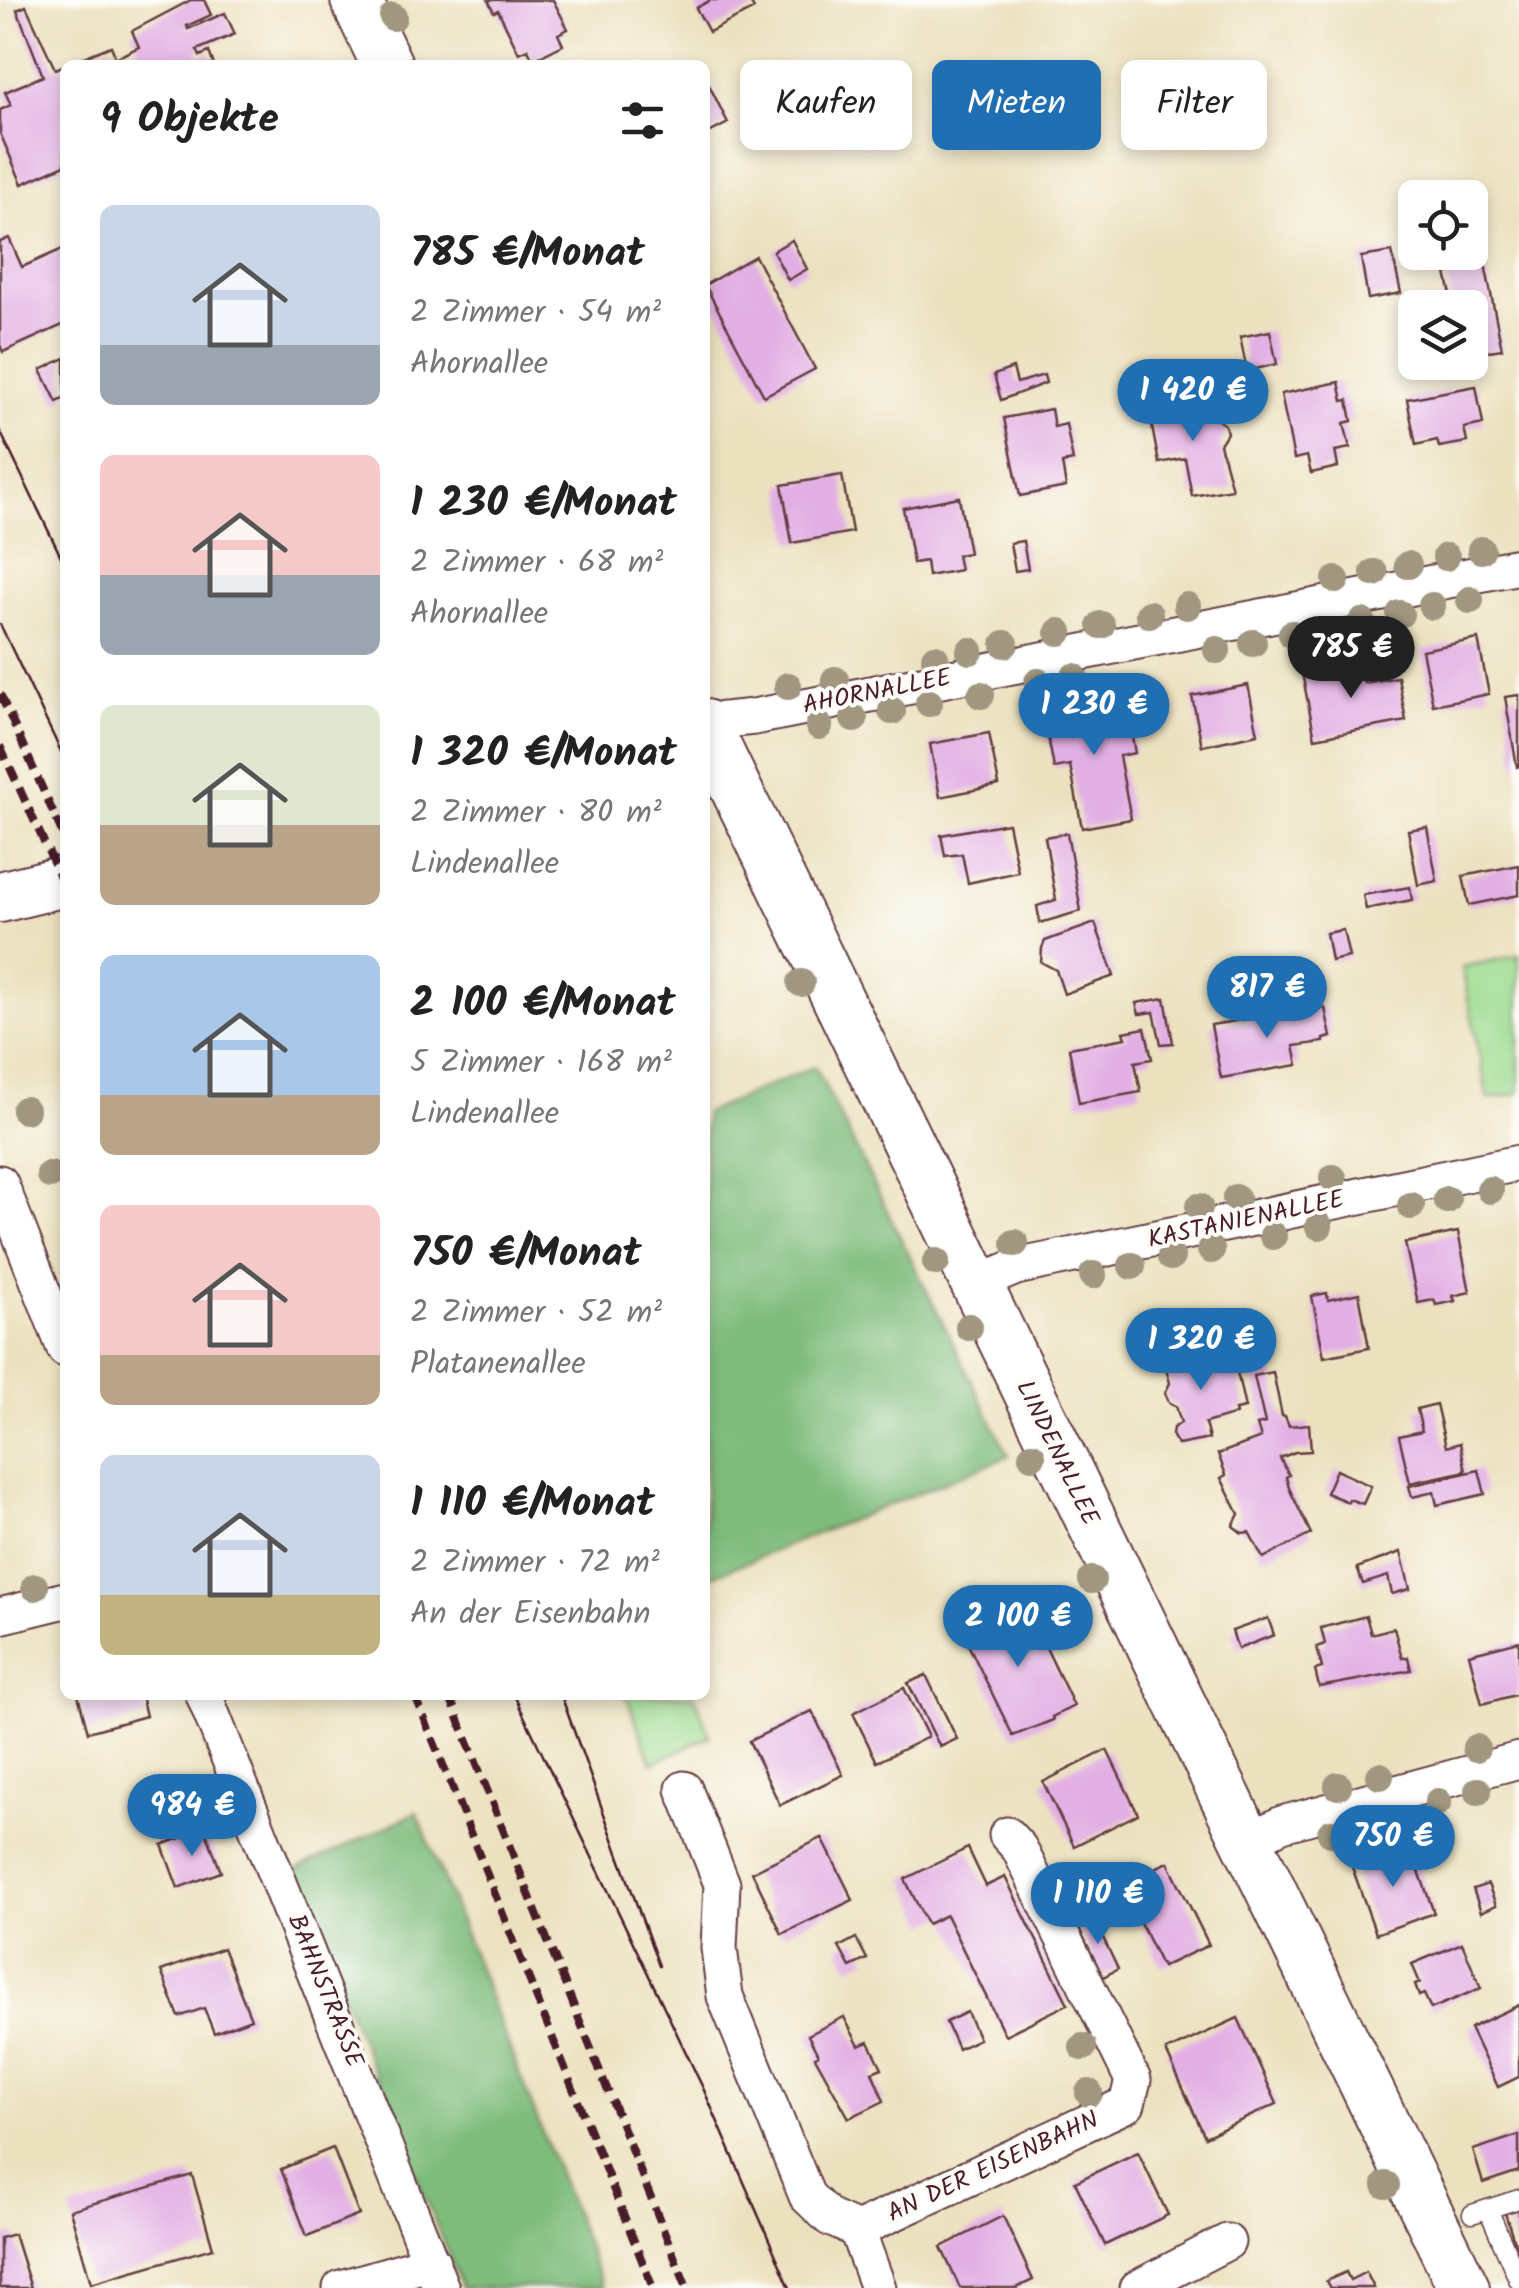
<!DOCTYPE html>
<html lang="de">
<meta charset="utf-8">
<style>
body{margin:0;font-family:Kalam,sans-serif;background:#f2f2f2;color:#222;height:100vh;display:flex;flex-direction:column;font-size:38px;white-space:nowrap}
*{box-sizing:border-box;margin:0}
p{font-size:32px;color:#767676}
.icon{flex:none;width:55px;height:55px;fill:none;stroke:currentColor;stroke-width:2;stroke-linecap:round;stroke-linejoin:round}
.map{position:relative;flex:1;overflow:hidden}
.side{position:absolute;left:60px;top:60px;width:650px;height:1640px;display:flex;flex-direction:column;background:#fff;border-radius:15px;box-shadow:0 5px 15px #0003}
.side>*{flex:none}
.banner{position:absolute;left:740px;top:60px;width:628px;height:90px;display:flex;gap:20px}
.buttons{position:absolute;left:1398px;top:180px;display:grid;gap:20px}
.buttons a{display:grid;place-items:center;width:90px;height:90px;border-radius:15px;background:#fff;box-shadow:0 5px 15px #0003;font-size:50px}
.price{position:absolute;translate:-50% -85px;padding:0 22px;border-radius:35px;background:#1f6fb2;color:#fff;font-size:32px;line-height:65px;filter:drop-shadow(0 2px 5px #0008)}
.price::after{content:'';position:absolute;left:50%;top:60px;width:30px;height:22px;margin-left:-15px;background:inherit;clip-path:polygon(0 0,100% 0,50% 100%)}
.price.active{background:#222;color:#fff}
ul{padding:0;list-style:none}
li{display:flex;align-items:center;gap:30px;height:250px;padding:0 40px}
li span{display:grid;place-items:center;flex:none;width:280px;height:200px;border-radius:15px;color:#555}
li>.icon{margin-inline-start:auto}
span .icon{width:120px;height:120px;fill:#fffc;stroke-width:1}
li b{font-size:42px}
h2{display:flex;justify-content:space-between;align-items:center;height:120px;padding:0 40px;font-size:42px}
.chip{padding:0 35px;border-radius:15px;background:#fff;box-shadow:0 5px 15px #0003;font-size:35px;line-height:90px}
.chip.active{background:#1f6fb2;color:#fff}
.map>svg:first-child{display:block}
</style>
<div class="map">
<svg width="1519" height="2288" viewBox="0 0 1519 2288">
<rect width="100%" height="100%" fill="#fdfcf7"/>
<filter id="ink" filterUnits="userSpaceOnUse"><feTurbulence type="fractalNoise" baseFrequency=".01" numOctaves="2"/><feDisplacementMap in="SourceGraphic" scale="20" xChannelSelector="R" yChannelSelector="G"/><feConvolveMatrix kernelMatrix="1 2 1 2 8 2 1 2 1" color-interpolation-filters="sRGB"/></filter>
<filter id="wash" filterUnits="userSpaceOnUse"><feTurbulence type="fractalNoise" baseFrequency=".0048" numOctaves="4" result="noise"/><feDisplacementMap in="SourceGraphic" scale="40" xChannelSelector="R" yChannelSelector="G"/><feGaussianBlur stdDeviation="2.25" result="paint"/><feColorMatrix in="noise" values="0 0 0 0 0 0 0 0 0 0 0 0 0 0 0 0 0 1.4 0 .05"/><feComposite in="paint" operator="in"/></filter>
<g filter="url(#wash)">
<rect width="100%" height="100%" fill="#ece1bf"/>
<g fill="#9edc91" stroke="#747e5e" stroke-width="2.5">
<path d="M1519,955V1093L1488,1099L1462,967Z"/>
<path d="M626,1695H694L710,1736L652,1763Z"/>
</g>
<g fill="#7ebc7b" stroke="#646e53" stroke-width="2.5">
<path d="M815,1066L1009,1456L705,1579V1113Z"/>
<path d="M417,1812L603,2288H462L292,1872Z"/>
</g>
<g id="blocks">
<g fill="#e2afe4">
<path d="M191,0H204L211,15L187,26L188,29L225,13L235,34L197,50L200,56L209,52L214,65H65L111,46L116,58L139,47L132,31Z"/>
<path d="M488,0H553L568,29L558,34L563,45L533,60L528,49L519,53L498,10L494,12Z"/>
<path d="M711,0H749L754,9L709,32L696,8Z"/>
<path d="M26,6L55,69L65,65V165L22,184L0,133V110L11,105L5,92L43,76L17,10Z"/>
<path d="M705,77L728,123L705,135Z"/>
<path d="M889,115L897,130L869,144L861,129Z"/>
<path d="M9,238L22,267L65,248V324L3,352L0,345V242Z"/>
<path d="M792,240L807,269L788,280L773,251Z"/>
<path d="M1392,252L1401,293L1368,299L1361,257Z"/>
<path d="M755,256L815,369L764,396L705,285Z"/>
<path d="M1485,264L1502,349L1470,354V308H1454L1446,273Z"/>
<path d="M1270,331L1277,364L1247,371L1240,337Z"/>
<path d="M65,358V398L57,402L41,370Z"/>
<path d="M1013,368L1017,383L1044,375L1046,383L1001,400L994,375Z"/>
<path d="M1339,382L1343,401L1348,400L1352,421L1344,423L1350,448L1335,451L1338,467L1311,473L1307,456L1294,459L1281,394Z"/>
<path d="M1476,386L1483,424L1464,428L1467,442L1439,447L1437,440L1416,445L1407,399Z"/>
<path d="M1214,399L1218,420L1225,425L1227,433L1220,444L1232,489L1192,496L1185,458L1159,463L1149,412Z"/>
<path d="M1051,409L1054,427L1066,424L1073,461L1062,463L1066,487L1020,496L1004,418Z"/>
<path d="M842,475L852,532L792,543L782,485Z"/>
<path d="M959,497L969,553L957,555L960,570L928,576L926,561L913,563L903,508Z"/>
<path d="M1023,541L1028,569L1015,571L1010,543Z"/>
<path d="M1478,639L1489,694L1433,705L1422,650Z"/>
<path d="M1360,662L1364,683L1398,677L1406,721L1315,738L1302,673Z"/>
<path d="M1248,685L1258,734L1202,746L1192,696Z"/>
<path d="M1519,695V766L1517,767L1505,697Z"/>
<path d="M1125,700L1135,753L1119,756L1131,819L1082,828L1070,765L1054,768L1044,715Z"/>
<path d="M989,733L999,785L940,797L930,744Z"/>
<path d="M1008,823L1018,872L968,883L962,854L945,856L941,835Z"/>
<path d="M1427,827L1437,881L1418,885L1408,830Z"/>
<path d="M1067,833L1081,911L1040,923L1037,906L1056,900L1045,837Z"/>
<path d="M1519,865V895L1469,905L1463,876Z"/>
<path d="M1410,887L1412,900L1366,909L1363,895Z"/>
<path d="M1095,923L1114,976L1064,994L1056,970L1041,962L1042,948L1045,941Z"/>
<path d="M1343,930L1349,957L1331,961L1326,933Z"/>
<path d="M1165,998L1173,1043L1161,1044L1154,1012L1139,1014L1136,1003Z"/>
<path d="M1318,1008H1325L1331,1037L1324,1039V1042L1294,1046L1298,1065L1221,1078L1211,1025Z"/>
<path d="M1145,1028L1152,1059L1135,1062L1141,1092L1079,1103L1069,1048L1126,1038L1124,1032Z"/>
<path d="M1458,1232L1470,1292L1453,1296L1455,1301L1436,1305L1434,1300L1418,1303L1405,1243Z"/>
<path d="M1327,1293L1328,1300L1359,1293L1369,1348L1324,1357L1312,1296Z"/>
<path d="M1217,1346L1224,1371L1236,1367L1245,1408L1235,1410L1236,1414L1205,1423L1209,1439L1178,1445L1172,1435L1173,1428L1181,1423L1176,1406L1169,1402L1165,1393L1170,1383L1164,1361Z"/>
<path d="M1273,1372L1282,1416H1285L1289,1426L1309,1424L1311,1451L1295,1452L1280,1458L1289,1475L1286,1477L1289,1488L1311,1534L1263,1558L1249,1532L1242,1533L1233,1526L1239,1514L1221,1478L1226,1475L1218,1454L1261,1438L1257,1425L1265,1423L1254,1376Z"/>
<path d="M1436,1404L1446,1447L1460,1443L1466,1471L1410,1483L1399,1436L1422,1431L1417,1409Z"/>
<path d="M1336,1470L1371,1486L1363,1504L1349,1499L1348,1502L1326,1493Z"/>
<path d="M1479,1470L1485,1494L1437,1505L1434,1492L1412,1497L1409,1486Z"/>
<path d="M1401,1552L1410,1589L1392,1594L1388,1576L1363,1584L1357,1568Z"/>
<path d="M1025,1604L1074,1706L1052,1717L1053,1720L1013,1736L963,1634L1000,1611L1002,1615Z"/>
<path d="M1366,1616L1371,1634L1394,1628L1402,1658L1408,1657L1411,1670L1319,1687L1315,1670L1322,1668L1317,1647L1325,1644L1321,1628Z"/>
<path d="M1268,1618L1274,1635L1238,1649L1232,1631Z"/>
<path d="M1519,1641V1694L1482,1704L1469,1654Z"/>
<path d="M926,1675L957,1739L940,1747L908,1683Z"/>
<path d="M904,1688L928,1737L877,1762L853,1713Z"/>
<path d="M78,1695H141L146,1716L88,1732Z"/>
<path d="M812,1711L843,1775L780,1805L749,1741Z"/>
<path d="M1107,1750L1138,1814L1074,1846L1043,1782Z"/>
<path d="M205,1829L221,1872L178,1888L162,1845Z"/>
<path d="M822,1838L853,1900L782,1934L752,1872Z"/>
<path d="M1410,1846L1434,1913L1376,1934L1352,1867Z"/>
<path d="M968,1848L986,1886L1005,1877L1068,2004L1005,2035L946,1915L927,1924L905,1879Z"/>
<path d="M1168,1862L1209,1945L1162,1967L1121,1884Z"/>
<path d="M1488,1884L1496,1905L1481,1912L1473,1889Z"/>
<path d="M1093,1917L1118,1969L1103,1977L1077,1924Z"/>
<path d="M856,1938L867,1959L850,1967L839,1947Z"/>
<path d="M1462,1943L1481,1988L1431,2009L1424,1994L1419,1996L1415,1985L1420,1983L1412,1964Z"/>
<path d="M223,1948L251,2019L214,2033L204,2008L179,2017L161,1971Z"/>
<path d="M1519,2005V2077L1498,2087L1470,2028Z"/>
<path d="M967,2012L979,2039L958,2049L946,2022Z"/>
<path d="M844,2017L859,2046L869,2042L882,2068L872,2072L884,2101L849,2118L815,2057L818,2055L808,2035Z"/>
<path d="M1238,2018L1277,2104L1205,2137L1166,2051Z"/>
<path d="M1519,2135V2171L1483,2183L1473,2150Z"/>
<path d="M333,2148L359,2215L307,2236L281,2169Z"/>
<path d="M1138,2152L1168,2215L1105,2245L1075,2182Z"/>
<path d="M192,2175L213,2248L91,2283L70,2210Z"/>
<path d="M1519,2209V2253H1518L1505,2213Z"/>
<path d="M1003,2216L1033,2280L1016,2288H960L941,2247Z"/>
<path d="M14,2234L31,2288H0V2238Z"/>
<path d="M1346,2272L1350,2280L1366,2272L1374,2288H1330L1326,2281Z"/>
</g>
</g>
</g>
<g filter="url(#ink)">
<use href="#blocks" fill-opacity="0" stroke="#623c41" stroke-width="2.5"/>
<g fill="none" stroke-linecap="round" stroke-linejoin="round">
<g stroke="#623c41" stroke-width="21">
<g id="service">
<path d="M1488,2209L1519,2281"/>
<path d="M1472,2214L1519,2199"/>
</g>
</g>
<g stroke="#623c41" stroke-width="39">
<g id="minor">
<path d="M705,722L754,717L1519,566"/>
<path d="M0,1183L65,1349"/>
<path d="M975,1284L1016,1267L1519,1163"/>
<path d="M0,1616L65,1600"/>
<path d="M204,1695L441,2288"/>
<path d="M684,1789L722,1884L719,1948L725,1996L807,2196L830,2218L857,2230L878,2288"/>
<path d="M1247,1841L1282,1824L1519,1760"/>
<path d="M857,2230L1127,2104L1133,2080L1019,1848L1007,1835"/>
<path d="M341,2288L432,2262"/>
<path d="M1138,2288L1227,2242"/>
</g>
</g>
<g stroke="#623c41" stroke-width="54">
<g id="secondary">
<path d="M356,0L387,65"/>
<path d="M705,725L1464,2288"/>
<path d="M0,897L65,881"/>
</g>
</g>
<use href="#service" stroke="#fff" stroke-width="18"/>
<use href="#minor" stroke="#fff" stroke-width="35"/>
<use href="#secondary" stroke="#fff" stroke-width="50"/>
<g stroke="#4a1f2b" stroke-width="2.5">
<path d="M0,431L65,565"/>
<path d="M0,624L65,760"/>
<path d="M514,1695L703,2088L790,2288"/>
<path d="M561,1695L659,1966"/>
</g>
<g stroke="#4a1f2b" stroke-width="8" stroke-dasharray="15 8" stroke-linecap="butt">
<path d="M0,694L65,839"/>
<path d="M0,746L65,888"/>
<path d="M415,1695L653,2288"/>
<path d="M449,1695L687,2288"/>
</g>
</g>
<g fill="#a1967f">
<circle cx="393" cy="17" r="14"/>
<circle cx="1481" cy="550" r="14"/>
<circle cx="1446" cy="557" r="14"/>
<circle cx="1408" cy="565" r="14"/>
<circle cx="1374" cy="573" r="14"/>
<circle cx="1336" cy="580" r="14"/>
<circle cx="1470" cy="600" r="14"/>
<circle cx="1187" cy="606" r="14"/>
<circle cx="1432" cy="606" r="14"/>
<circle cx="1149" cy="614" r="14"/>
<circle cx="1400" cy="614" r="14"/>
<circle cx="1362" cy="622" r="14"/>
<circle cx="1101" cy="625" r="14"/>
<circle cx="1059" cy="632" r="14"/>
<circle cx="1292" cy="634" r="14"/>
<circle cx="1253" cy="643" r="14"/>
<circle cx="1005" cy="644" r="14"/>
<circle cx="1217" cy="650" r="14"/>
<circle cx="970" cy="651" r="14"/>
<circle cx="935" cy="658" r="14"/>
<circle cx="1074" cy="677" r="14"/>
<circle cx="835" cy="680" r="14"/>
<circle cx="1038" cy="682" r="14"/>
<circle cx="788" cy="686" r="14"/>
<circle cx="981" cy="695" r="14"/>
<circle cx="929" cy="703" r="14"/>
<circle cx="892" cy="711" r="14"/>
<circle cx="854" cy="719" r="14"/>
<circle cx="819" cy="726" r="14"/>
<circle cx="801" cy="983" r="14"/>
<circle cx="25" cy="1110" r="14"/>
<circle cx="50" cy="1175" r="14"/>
<circle cx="1333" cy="1178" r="14"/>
<circle cx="1490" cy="1190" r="14"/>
<circle cx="1236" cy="1198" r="14"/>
<circle cx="1447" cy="1200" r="14"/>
<circle cx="1411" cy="1206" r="14"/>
<circle cx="1199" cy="1207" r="14"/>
<circle cx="1319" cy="1226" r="14"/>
<circle cx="1273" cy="1236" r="14"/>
<circle cx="1015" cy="1243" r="14"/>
<circle cx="1211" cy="1250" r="14"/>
<circle cx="1171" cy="1257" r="14"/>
<circle cx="936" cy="1262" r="14"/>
<circle cx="1132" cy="1266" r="14"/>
<circle cx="1093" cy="1275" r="14"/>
<circle cx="969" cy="1327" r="14"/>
<circle cx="1032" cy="1456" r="14"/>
<circle cx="1092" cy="1580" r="14"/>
<circle cx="35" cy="1587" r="14"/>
<circle cx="1476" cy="1748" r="14"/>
<circle cx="1380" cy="1776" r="14"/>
<circle cx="1338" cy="1786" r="14"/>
<circle cx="1478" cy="1791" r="14"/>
<circle cx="1438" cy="1802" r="14"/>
<circle cx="1366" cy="1823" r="14"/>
<circle cx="1331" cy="1833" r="14"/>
<circle cx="1083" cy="2047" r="14"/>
<circle cx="1089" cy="2093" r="14"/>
<circle cx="1386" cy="2185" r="14"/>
</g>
</g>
<g text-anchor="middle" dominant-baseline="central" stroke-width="8" stroke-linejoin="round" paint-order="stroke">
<g font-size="25" fill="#4a1f2b" stroke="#fdfcf7">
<text transform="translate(877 692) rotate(-11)">AHORNALLEE</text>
<text transform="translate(1246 1220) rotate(-12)">KASTANIENALLEE</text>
<text transform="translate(1057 1453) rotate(64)">LINDENALLEE</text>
<text transform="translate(325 1991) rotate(68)">BAHNSTRASSE</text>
<text transform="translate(993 2167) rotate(-25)">AN DER EISENBAHN</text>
</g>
</g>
</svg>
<div class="buttons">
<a><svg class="icon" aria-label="locate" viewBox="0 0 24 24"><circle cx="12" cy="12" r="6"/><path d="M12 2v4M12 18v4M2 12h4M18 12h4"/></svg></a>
<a><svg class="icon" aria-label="layers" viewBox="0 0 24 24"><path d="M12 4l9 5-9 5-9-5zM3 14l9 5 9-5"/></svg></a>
</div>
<b class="price" style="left:1193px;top:444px">1 420 €</b>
<b class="price active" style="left:1351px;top:701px">785 €</b>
<b class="price" style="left:1094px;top:758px">1 230 €</b>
<b class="price" style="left:1267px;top:1041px">817 €</b>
<b class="price" style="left:1201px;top:1393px">1 320 €</b>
<b class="price" style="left:1018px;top:1670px">2 100 €</b>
<b class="price" style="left:192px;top:1859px">984 €</b>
<b class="price" style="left:1393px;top:1890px">750 €</b>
<b class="price" style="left:1098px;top:1947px">1 110 €</b>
<div class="banner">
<a class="chip">Kaufen</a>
<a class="chip active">Mieten</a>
<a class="chip">Filter</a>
</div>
<section class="side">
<h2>9 Objekte<svg class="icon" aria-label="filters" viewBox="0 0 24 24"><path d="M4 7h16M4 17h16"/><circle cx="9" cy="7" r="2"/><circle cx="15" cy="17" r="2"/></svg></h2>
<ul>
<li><span style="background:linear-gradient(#c9d6e8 70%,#9aa5b1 0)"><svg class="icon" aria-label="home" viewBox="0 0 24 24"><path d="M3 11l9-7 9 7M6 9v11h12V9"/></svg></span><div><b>785 €/Monat</b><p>2 Zimmer · 54 m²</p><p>Ahornallee</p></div></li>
<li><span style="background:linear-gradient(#f6c9c9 60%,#9aa5b1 0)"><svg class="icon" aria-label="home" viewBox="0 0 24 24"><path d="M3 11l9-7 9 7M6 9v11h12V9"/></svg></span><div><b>1 230 €/Monat</b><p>2 Zimmer · 68 m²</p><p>Ahornallee</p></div></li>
<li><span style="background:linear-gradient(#dfe7d0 60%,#b9a48a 0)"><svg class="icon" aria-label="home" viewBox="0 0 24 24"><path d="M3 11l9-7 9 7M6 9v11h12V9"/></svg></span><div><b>1 320 €/Monat</b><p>2 Zimmer · 80 m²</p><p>Lindenallee</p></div></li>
<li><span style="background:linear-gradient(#a9c7e8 70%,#b9a48a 0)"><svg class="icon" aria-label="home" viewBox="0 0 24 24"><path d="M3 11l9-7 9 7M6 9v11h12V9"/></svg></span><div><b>2 100 €/Monat</b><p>5 Zimmer · 168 m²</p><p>Lindenallee</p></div></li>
<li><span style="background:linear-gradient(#f6c9c9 75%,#b9a48a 0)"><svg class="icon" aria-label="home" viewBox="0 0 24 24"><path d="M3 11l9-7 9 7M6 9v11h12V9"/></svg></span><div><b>750 €/Monat</b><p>2 Zimmer · 52 m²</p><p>Platanenallee</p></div></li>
<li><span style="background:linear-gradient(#c9d6e8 70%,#c2b280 0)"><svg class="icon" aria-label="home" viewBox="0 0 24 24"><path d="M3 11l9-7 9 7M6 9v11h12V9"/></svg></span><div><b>1 110 €/Monat</b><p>2 Zimmer · 72 m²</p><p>An der Eisenbahn</p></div></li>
</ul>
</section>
</div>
